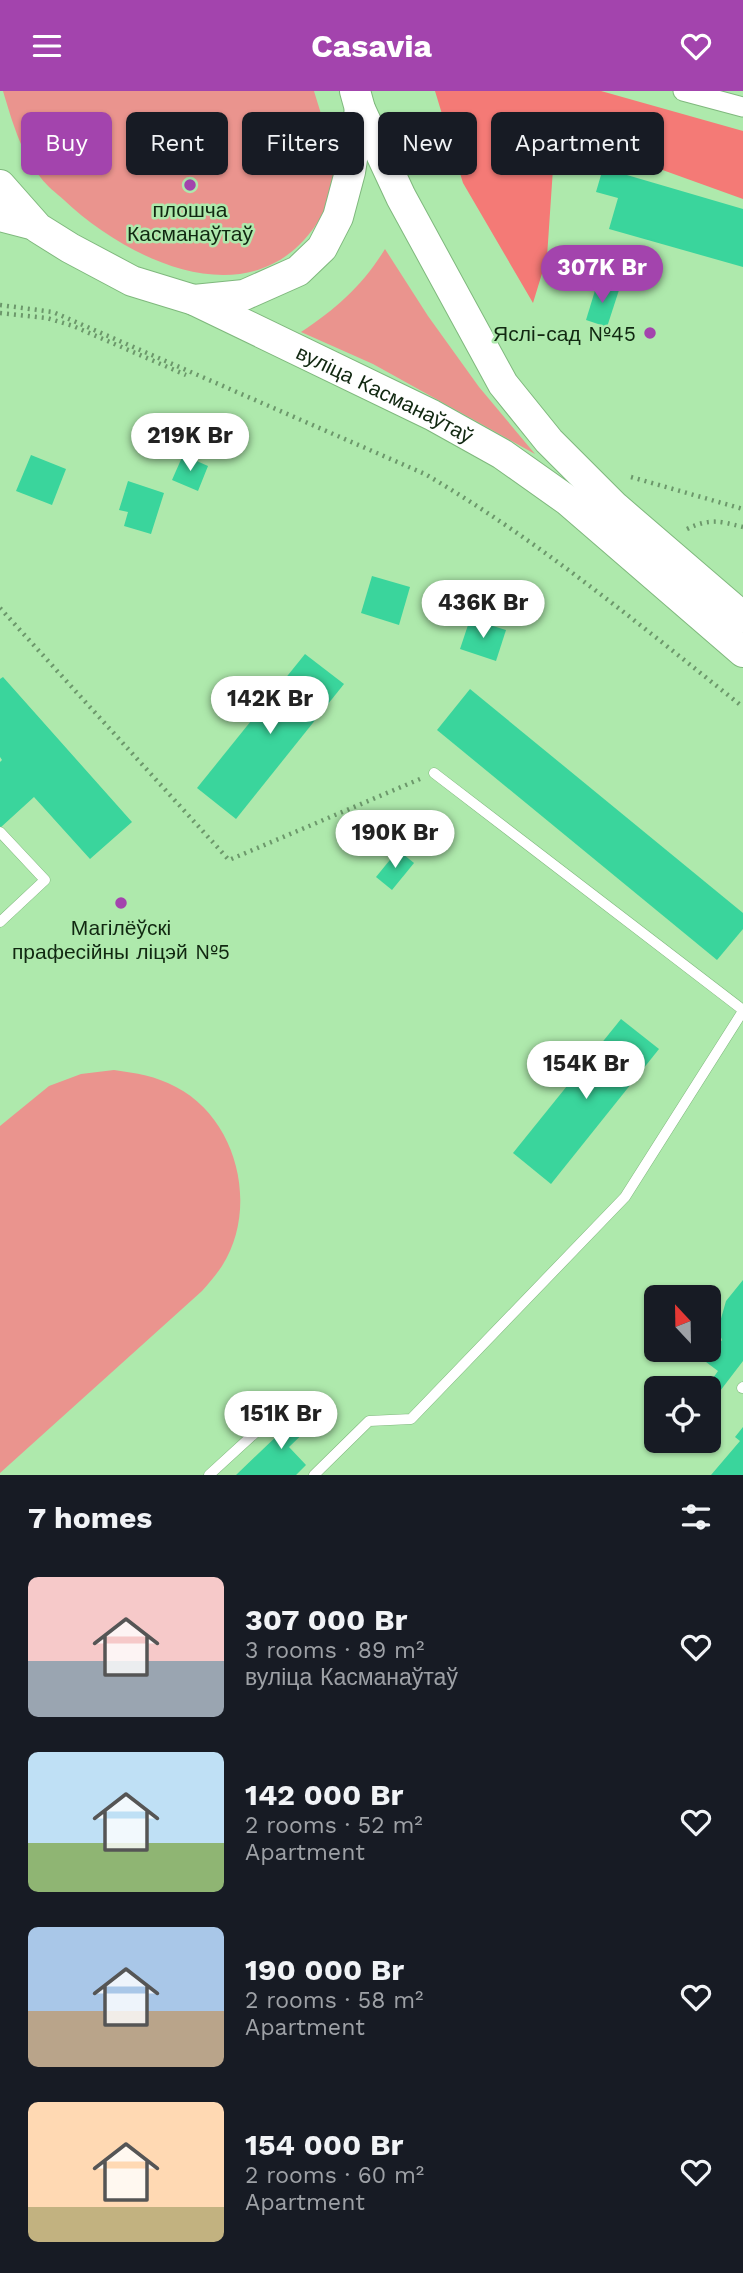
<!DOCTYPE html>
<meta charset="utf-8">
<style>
body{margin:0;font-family:"Work Sans",sans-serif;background:#20242c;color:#f1f3f6;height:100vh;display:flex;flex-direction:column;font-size:26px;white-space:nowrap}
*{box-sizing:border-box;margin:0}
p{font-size:23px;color:#9ea1a6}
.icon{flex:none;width:38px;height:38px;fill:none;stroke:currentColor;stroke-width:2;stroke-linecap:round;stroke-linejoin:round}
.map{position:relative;height:1384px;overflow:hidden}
.panel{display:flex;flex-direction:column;background:#171b24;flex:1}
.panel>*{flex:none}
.hud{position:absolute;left:21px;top:21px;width:702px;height:63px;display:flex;gap:14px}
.needle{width:46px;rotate:338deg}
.fabs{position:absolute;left:644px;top:1194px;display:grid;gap:14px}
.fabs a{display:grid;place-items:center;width:77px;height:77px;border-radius:10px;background:#171b24;box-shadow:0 2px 5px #0004;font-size:35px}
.price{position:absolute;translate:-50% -60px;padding:0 16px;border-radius:24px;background:#fff;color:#222;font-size:23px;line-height:46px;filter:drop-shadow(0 2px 4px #0008)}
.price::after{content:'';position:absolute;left:50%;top:42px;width:21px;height:16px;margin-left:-10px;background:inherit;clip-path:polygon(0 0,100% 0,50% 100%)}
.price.active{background:#a344ad;color:#fff}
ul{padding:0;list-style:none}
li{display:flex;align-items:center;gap:21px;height:175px;padding:0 28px}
li span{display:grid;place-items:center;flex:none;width:196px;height:140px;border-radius:10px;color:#555}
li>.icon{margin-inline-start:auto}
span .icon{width:84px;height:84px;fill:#fffc;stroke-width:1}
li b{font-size:30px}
h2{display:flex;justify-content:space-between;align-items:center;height:84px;padding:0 28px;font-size:30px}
.pill{padding:0 24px;border-radius:10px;background:#171b24;box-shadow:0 2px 5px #0004;font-size:24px;line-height:63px}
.pill.active{background:#a344ad;color:#fff}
header{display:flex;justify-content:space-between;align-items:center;height:91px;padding:0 28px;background:#a344ad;color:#fff;font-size:32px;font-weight:700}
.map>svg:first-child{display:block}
</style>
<header><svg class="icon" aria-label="menu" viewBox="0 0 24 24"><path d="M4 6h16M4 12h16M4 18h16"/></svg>Casavia<svg class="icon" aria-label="heart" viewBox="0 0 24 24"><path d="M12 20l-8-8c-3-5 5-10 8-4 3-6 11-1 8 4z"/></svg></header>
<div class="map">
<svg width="743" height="1384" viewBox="0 0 743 1384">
<rect width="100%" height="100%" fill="#aee9ac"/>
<g fill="#ea948e">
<path d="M3,0H314C323,31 337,66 332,99C328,117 316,136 304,149C236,223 123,165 64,109C56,102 47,95 41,87C21,62 12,30 3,0Z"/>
<path d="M385,158L428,225L479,296L535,363L373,273L301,241C336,218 363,194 385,158Z"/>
<path d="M114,979C136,982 156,985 176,996C238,1028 259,1117 222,1175C216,1184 209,1192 202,1200L0,1382V1035L49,995L81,983Z"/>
</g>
<path fill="#f47a76" d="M435,0H601L743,40V108L607,59L555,48L547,166L533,212L463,92Z"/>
<g fill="#3ad59c">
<path d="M603,77L743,118V176L609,138L618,107L596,101Z"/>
<path d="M597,193L619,199L607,236L586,229Z"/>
<path d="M31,364L66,378L52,414L16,400Z"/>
<path d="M183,364L208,375L198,400L172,389Z"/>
<path d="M128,390L164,402L151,443L124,435L128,421L119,419Z"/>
<path d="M372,485L410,496L399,534L361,522Z"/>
<path d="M470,528L506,539L496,570L460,558Z"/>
<path d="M305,563L344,593L236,728L197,697Z"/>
<path d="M3,586L132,731L90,768L34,706L0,737V671L2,669L0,666V588Z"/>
<path d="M470,598L743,822V838L717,869L437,639Z"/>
<path d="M398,759L414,772L392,799L376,786Z"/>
<path d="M621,928L659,958L551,1093L513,1062Z"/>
<path d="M743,1189V1270L717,1304L706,1297L718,1280L706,1271L722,1249L718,1238L726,1210Z"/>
<path d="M305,1318L316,1330L289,1356L306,1374L296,1384H236Z"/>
<path d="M743,1336V1384H711L740,1350L735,1346Z"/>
</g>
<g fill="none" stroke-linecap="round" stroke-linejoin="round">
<g stroke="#7fb87d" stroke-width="11">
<g id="lane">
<path d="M434,682L743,919"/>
<path d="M0,741L45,789L0,831"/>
<path d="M742,1297L743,1296"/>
<path d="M209,1384L290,1310"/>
<path d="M314,1384L369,1330L411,1328L625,1106L743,920"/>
</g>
</g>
<g stroke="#7fb87d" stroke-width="21">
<path id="street" d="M683,0L743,16"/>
</g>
<g stroke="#7fb87d" stroke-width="28">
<path id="secondary" d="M0,127L38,137"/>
</g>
<g stroke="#7fb87d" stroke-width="32">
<g id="primary">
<path d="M355,0L360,18L401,106L503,293L549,350L615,416L743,526"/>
<path id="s1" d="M0,94L38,137L70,157L132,190L194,209L432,324L502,363L567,409L743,561"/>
<path d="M194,209L244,204L298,180L322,157L338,126L350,81L360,18"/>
</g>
</g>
<g stroke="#6c986b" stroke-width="4.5" stroke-dasharray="2 5" stroke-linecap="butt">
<path d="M0,214L53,221L425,383C538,449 640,534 743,616"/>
<path d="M0,222L47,227L73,235L186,284"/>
<path d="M631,386L743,418"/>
<path d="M687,438C710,427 719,430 743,436"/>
<path d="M0,517L229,769L420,688"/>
</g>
<use href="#lane" stroke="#fff" stroke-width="10"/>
<use href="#street" stroke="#fff" stroke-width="19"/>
<use href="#secondary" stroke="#fff" stroke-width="26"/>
<use href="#primary" stroke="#fff" stroke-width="30"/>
</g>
<g fill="#a344ad" stroke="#aee9ac" stroke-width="2.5">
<circle cx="190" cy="94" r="7"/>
<circle cx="650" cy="242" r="7"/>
<circle cx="121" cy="812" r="7"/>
</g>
<g text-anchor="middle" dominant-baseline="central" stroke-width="5" stroke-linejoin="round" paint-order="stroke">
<g font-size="21" fill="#112811" stroke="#aee9ac">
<text x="190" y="118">плошча<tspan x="190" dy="24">Касманаўтаў</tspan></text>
<text x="636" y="242" text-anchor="end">Яслі-сад №45</text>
<text x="121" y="836">Магілёўскі<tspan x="121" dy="24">прафесійны ліцэй №5</tspan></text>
</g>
<g font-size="21" fill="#112811" stroke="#aee9ac">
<text stroke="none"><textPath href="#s1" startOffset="443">вуліца Касманаўтаў</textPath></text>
</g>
</g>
</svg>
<div class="fabs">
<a><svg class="needle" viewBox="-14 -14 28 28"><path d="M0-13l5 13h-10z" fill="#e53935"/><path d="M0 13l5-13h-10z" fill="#9ea1a6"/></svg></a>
<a><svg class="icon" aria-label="locate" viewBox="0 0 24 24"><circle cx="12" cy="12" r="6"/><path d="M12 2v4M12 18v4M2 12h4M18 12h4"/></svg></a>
</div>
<b class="price active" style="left:602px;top:214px">307K Br</b>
<b class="price" style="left:190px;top:382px">219K Br</b>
<b class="price" style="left:483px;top:549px">436K Br</b>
<b class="price" style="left:270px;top:645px">142K Br</b>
<b class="price" style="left:395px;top:779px">190K Br</b>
<b class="price" style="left:586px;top:1010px">154K Br</b>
<b class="price" style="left:281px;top:1360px">151K Br</b>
<div class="hud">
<a class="pill active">Buy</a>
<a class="pill">Rent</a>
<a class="pill">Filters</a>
<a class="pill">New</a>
<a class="pill">Apartment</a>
</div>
</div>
<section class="panel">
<h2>7 homes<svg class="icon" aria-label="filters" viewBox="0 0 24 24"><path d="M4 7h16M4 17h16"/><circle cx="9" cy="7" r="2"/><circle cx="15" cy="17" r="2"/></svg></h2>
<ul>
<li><span style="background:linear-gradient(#f6c9c9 60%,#9aa5b1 0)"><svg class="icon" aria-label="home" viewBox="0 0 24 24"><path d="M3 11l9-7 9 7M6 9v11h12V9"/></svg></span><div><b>307 000 Br</b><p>3 rooms · 89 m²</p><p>вуліца Касманаўтаў</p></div><svg class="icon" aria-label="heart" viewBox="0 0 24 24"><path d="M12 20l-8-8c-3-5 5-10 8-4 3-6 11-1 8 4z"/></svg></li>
<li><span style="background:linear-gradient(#bfe0f5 65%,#8fb573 0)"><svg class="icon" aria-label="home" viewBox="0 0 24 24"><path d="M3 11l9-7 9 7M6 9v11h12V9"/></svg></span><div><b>142 000 Br</b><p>2 rooms · 52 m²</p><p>Apartment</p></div><svg class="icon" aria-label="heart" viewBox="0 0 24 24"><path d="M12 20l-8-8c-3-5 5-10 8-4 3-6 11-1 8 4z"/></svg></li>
<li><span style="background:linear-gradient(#a9c7e8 60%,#b9a48a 0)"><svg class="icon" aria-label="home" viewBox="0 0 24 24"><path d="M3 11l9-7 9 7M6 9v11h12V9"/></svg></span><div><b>190 000 Br</b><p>2 rooms · 58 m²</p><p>Apartment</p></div><svg class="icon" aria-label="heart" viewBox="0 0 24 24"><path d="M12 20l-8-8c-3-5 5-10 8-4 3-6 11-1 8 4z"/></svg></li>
<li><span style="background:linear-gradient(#ffd9b3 75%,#c2b280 0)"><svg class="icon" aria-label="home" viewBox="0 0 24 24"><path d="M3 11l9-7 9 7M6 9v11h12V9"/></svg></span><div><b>154 000 Br</b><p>2 rooms · 60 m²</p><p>Apartment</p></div><svg class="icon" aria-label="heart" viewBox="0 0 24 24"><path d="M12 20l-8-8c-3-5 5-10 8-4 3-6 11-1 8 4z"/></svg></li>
</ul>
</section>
